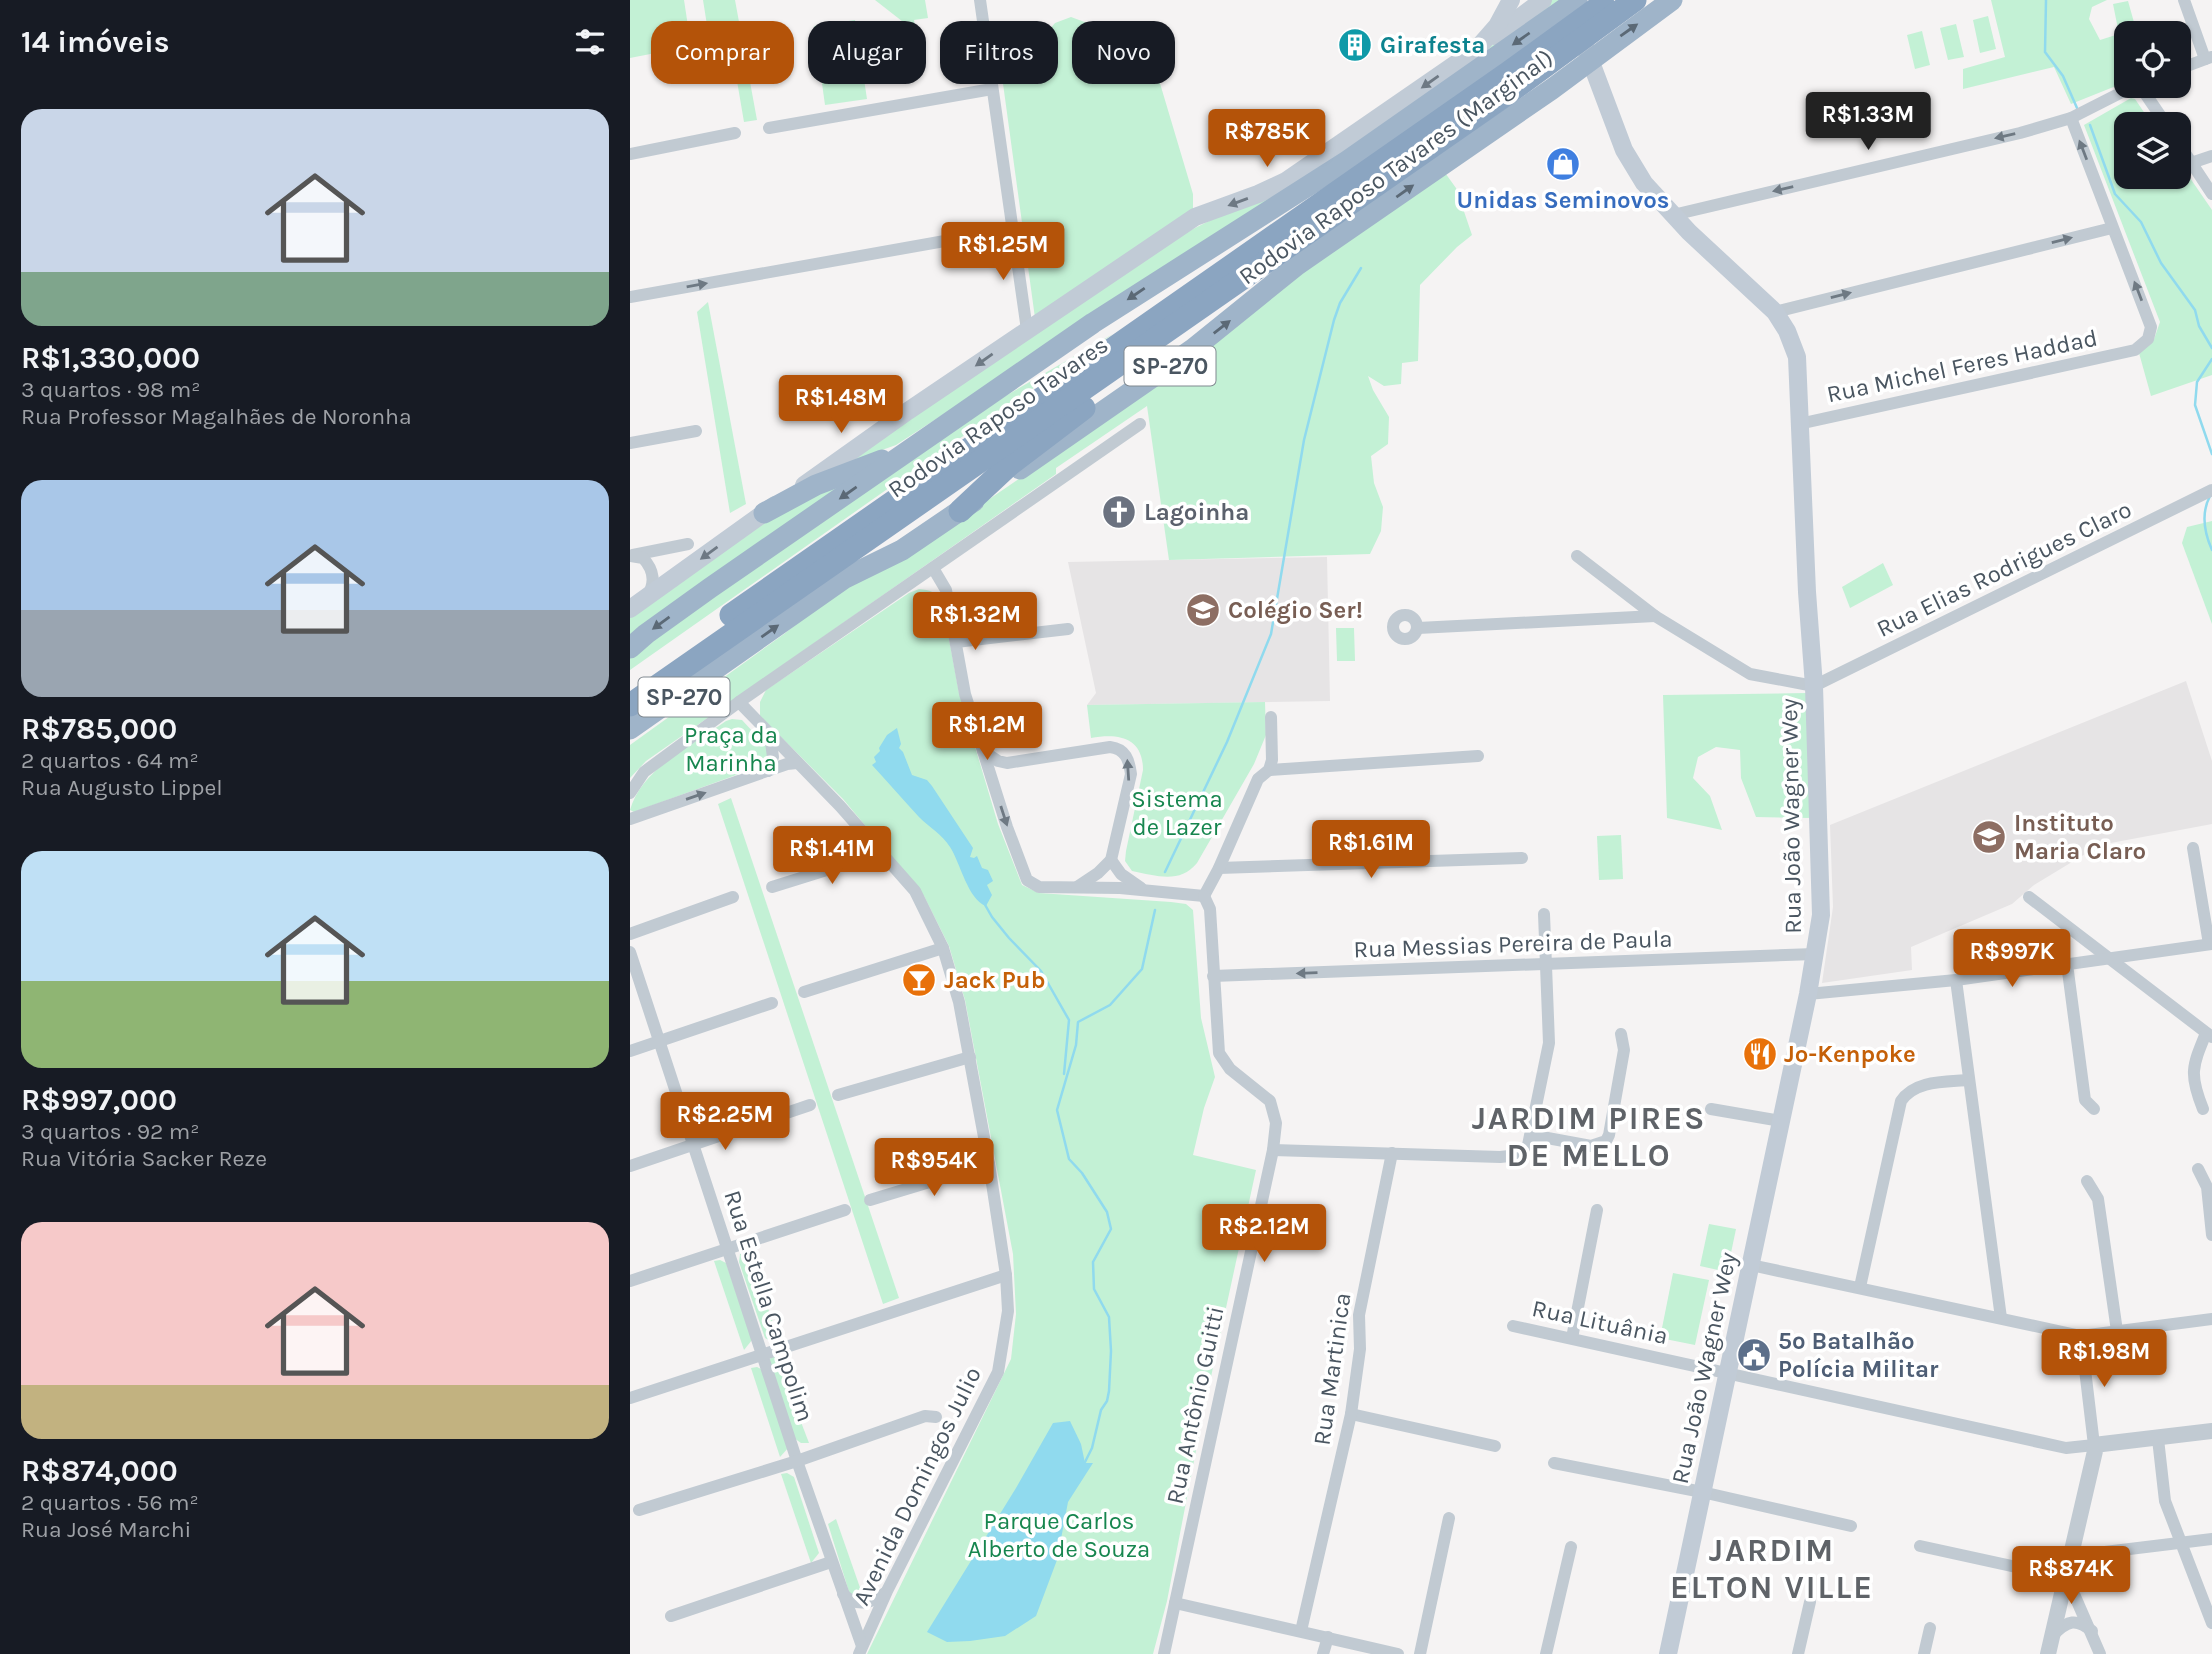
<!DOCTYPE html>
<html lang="pt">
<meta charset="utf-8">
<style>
body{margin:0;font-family:Karla,sans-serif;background:#20242c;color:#f1f3f6;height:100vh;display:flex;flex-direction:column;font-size:26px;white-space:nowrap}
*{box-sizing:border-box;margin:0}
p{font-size:23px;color:#9ea1a6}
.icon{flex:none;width:38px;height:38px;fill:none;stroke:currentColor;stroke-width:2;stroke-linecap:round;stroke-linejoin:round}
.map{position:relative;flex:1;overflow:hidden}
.side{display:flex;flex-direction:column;background:#171b24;width:630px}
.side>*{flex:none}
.guide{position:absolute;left:21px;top:21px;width:665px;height:63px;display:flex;gap:14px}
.tools{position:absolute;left:1484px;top:21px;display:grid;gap:14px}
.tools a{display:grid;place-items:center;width:77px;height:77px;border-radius:14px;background:#171b24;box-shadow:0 2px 5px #0004;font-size:35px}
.price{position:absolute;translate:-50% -60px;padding:0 16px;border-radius:7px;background:#b45309;color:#fff;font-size:23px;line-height:46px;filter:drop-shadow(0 2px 4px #0008)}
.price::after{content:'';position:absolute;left:50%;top:42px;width:21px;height:16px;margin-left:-10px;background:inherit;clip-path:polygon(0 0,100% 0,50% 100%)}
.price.on{background:#222;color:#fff}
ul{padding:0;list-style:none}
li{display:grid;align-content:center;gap:14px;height:371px;padding:0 21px}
li span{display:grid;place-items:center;height:217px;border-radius:21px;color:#555}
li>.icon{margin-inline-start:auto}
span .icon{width:126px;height:126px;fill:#fffc;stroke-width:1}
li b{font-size:30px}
h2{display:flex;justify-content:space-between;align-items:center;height:84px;padding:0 21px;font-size:30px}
.chip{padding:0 24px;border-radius:21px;background:#171b24;box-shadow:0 2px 5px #0004;font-size:24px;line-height:63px}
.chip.on{background:#b45309;color:#fff}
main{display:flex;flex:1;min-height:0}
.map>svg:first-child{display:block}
</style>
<main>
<section class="side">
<h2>14 imóveis<svg class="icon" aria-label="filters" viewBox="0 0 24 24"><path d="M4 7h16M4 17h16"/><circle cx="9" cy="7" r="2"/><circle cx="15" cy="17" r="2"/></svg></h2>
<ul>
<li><span style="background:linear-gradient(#c9d6e8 75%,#7fa58c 0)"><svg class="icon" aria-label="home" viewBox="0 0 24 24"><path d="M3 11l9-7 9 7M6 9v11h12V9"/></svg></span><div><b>R$1,330,000</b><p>3 quartos · 98 m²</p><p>Rua Professor Magalhães de Noronha</p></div></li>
<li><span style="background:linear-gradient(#a9c7e8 60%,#9aa5b1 0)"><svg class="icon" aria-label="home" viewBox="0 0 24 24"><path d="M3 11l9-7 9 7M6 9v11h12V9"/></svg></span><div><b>R$785,000</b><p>2 quartos · 64 m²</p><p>Rua Augusto Lippel</p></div></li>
<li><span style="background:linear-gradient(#bfe0f5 60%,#8fb573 0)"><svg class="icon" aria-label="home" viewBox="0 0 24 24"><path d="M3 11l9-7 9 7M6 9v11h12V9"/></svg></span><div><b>R$997,000</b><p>3 quartos · 92 m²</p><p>Rua Vitória Sacker Reze</p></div></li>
<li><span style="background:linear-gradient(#f6c9c9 75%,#c2b280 0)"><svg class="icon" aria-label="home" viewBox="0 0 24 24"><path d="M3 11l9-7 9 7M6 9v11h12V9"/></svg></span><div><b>R$874,000</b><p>2 quartos · 56 m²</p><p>Rua José Marchi</p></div></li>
</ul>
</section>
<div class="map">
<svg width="1582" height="1654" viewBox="0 0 1582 1654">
<rect width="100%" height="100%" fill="#f5f3f3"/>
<g fill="#e6e4e5">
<path d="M697,557L700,701L457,705L466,693L438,562Z"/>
<path d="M1556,681L1582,761V824L1470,845L1404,885L1382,904L1281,947L1282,970L1192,983L1203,907L1200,825Z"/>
</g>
<g fill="#c3f1d5">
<path d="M0,0H54L61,46L0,58Z"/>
<path d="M73,0H105L127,120L114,122L100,40L80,44Z"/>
<path d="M245,0H295L298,18L284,20L286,32Z"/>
<path d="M922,0H934L646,198L266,445L213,464L557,232L587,217L847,57Z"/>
<path d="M1361,0H1477L1462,7L1459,19L1470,40L1489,34L1483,4L1498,1L1507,33H1496V82L1441,104L1424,67L1333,89V69L1375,57Z"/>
<path d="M1358,16L1366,49L1350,53L1343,20Z"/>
<path d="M441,17L460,24L512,23L563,194V209L405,318L368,47L415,35L425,23Z"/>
<path d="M225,20L237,99L195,105L184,26Z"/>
<path d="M1326,24L1334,57L1318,60L1310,28Z"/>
<path d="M1292,31L1300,65L1285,69L1277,35Z"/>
<path d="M1501,98L1505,99L1522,124H1496V177H1549V162L1582,210V375L1521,396L1509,353L1524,339L1530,322L1454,125Z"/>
<path d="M813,170L826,188L842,235L827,247L790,285L788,361L772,363L771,384L754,386L738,376L743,390L759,417L758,444L741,456L744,483L753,507L751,531L740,554L539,560L517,406L426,468V474L16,761L0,778V745L154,634L200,597L339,513L516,392L663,276Z"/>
<path d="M78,302L116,504L100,513L67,312Z"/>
<path d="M483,334L320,445L0,670V657L44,620L358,406Z"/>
<path d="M218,480L0,640V613L155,504Z"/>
<path d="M1582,521V624L1552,543L1557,527Z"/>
<path d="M1253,563L1263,585L1220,608L1212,587Z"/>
<path d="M289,589C300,590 306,592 312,601L329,693L368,824L392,885L409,893L541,902L556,904L563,910L571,1018L585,1077L574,1108L563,1155L626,1170L574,1409L537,1601L523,1654H237L381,1359L386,1314L383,1254L335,1000L319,946L294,896L213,799L130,716V702L136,690L279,593Z"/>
<path d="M706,628H724L725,661H707Z"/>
<path d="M1177,693L1182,818L1126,817L1111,778L1110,750L1086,747L1068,757L1063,778L1080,796L1092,830L1037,818L1033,695Z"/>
<path d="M635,702L636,735L624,764L567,863C550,884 527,876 502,871L495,861L496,851L513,770C513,737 488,733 461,738L457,705Z"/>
<path d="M102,719L112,720L137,747L138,758L131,766L4,812L0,810C12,768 63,744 96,721Z"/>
<path d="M101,798L269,1298L253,1304L88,804Z"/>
<path d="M991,835L993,879L969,880L967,836Z"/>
<path d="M1079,1224L1106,1229L1097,1272L1070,1266Z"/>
<path d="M118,1250L149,1340L142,1342L135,1338L109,1262L110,1254Z"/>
<path d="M90,1260L96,1263L122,1340L114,1350L84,1261Z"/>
<path d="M1043,1273L1079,1280L1065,1345L1030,1338Z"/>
<path d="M145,1354L179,1443H171L164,1438L138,1361Z"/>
<path d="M127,1367L133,1370L159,1447L150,1457L121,1368Z"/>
<path d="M157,1473L164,1477L189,1553L181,1563L151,1474Z"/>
<path d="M206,1519L234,1599L220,1595L198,1524Z"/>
</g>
<g fill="#90daee">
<path d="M267,728L271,744L269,748L273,752L282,775L297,780L302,786L343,848L340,857L344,858L347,856L352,868L358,870L363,881L357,885L362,895L356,906C338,900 330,862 320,847C312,834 300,828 289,817C273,800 258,782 242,765L246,762L244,757L250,751L249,748L257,735Z"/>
<path d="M440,1421L451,1444L455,1463H463L438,1502L427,1560L406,1616L375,1636L340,1641L317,1642L297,1632L386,1488L423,1423Z"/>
</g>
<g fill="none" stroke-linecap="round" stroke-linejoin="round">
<g stroke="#90daee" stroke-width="2.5">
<path d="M1416,0L1415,52L1433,76L1447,108"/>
<path d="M1460,125L1485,194L1511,222L1531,263L1565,310L1569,326L1582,348"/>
<path d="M1582,359L1567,382L1565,405L1582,454"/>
<path d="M1580,496C1571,513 1574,532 1582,550"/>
<path d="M535,872L597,742L641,634L674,440L704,320L710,303L731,268"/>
<path d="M354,903L362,917L379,938L411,971L439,1020L434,1074"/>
<path d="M455,1462L462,1448L471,1410L477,1401L479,1391L481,1351L479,1317L464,1289L463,1262L481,1229L477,1212L452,1173L439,1159L427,1110L446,1045L448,1022L480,1005L512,969L525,910"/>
</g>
<g stroke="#c1cad2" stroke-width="12">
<path d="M350,0L397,330"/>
<path d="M1554,0L1575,59"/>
<path d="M1549,69L1581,57"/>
<path d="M1510,86L1536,124"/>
<path d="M139,128L362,89"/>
<path d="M1549,144L1582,194"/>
<path d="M0,154L105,133"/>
<path d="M1561,163L1582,156"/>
<path d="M1043,215L1390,133L1441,118L1504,86"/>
<path d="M0,297L382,229"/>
<path d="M1145,312L1482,228"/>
<path d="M1169,424L1505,350L1518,339L1521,327L1441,118"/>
<path d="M0,443L66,431"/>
<path d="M3,555L58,544"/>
<path d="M0,556L13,558C24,570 26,583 17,596"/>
<path d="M947,556L1025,616L1120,674L1184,686L1582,490"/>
<path d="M303,568L316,590L335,694L377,827L397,880L409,887L490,888L574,896"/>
<circle cx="775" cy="627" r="12"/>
<path d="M788,628L1025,616"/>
<path d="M326,642L438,629"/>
<path d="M109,702L210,806L285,891L313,948L329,1002L359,1164L376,1275L378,1311L368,1372L257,1591L229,1654"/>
<path d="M353,751L368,761L377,763L480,747C496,749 499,760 501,774L481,860L468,873L447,887"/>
<path d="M639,770L848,756"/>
<path d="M138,771L143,757L140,735"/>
<path d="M0,793L14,772L109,702L510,424"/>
<path d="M0,819L157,764L167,763"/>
<path d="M1563,848L1579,944"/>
<path d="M481,860L491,874L511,888"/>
<path d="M589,868L892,858"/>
<path d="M142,887L251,853"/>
<path d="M574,896L589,868L628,779L639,770L642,760L641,717"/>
<path d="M1399,897L1582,1037"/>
<path d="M0,934L103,897"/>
<path d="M0,952L167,1461L232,1646"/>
<path d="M1437,964L1455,1100L1464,1109"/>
<path d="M583,976L1185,954"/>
<path d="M1326,980L1371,1318"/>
<path d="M174,992L313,948"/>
<path d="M1178,994L1326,980L1582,944"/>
<path d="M0,1051L142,1003"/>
<path d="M208,1095L340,1057"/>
<path d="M1081,1109L1151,1121"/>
<path d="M1573,1109C1559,1074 1562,1067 1576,1033"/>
<path d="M901,1135L961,1146L976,1141L979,1135L994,1050L991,1034"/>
<path d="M643,1150L870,1157L889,1155L897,1150L919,1043L914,914"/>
<path d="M0,1166L180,1105"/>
<path d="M1568,1169L1577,1187L1582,1235"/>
<path d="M1457,1181L1468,1199L1487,1331"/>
<path d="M240,1200L359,1164"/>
<path d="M1121,1265L1451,1336L1582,1319"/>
<path d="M0,1281L215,1210"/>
<path d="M1230,1287L1271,1101C1285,1080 1315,1082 1338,1080"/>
<path d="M883,1326L1436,1448L1464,1445L1451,1336"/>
<path d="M942,1338L967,1210"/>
<path d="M0,1398L376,1275"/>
<path d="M721,1414L865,1446"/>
<path d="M1528,1439L1535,1501L1582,1623"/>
<path d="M924,1463L1072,1492L1221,1526"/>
<path d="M9,1510L167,1461L295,1416L306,1417"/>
<path d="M1290,1546L1437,1578L1470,1654"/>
<path d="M1442,1556L1582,1539"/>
<path d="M213,1594C226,1607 241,1604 255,1593"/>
<path d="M545,1603L768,1654"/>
<path d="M41,1616L201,1562"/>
<path d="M671,1631L721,1414L730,1349L729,1315L762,1153"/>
<path d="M1423,1635C1438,1620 1446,1618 1462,1631"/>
<path d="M534,1654L643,1150L646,1123L640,1101L600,1069L589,1053L580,909L574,896"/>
<path d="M693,1654L698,1637"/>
<path d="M790,1654L819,1518"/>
<path d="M916,1654L941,1547"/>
<path d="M1168,1654L1180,1602"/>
<path d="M1294,1654L1300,1628"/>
</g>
<path stroke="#c1cad2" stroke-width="16" d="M1418,1654L1465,1451L1464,1445L1582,1431"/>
<g stroke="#c1cbd6" stroke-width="18">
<path d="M865,36L913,0"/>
<path d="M956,49L994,150L1014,183L1059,232L1145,312L1157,331L1167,357L1177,592L1184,686L1191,915L1178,994L1038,1654"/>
<path d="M174,485L278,411L565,217L628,194L656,181L846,50L867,26L881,0"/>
<path d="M0,609L145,505"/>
</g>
<g stroke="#9fb4c9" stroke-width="21">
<path d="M390,469L563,349L667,265L922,89L1042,0"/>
<path d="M134,513L186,485L252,460"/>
<path d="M0,648L16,634L80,588L463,323L717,161L947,0"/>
<path d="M0,729L215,578L272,550L344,501"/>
</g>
<g stroke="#8ba5c1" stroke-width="23">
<path d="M330,511L378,466L454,408"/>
<path d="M101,615L878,73L973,4"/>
<path d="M0,705L877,94L1005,0"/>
</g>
</g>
<defs><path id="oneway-solid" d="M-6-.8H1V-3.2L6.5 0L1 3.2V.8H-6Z" transform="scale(1.75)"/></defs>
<g fill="#5b6976">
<use href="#oneway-solid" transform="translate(999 30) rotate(-35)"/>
<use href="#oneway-solid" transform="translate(891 39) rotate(145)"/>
<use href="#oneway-solid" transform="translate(775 191) rotate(-35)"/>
<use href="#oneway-solid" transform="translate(506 294) rotate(146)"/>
<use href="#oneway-solid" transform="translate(592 327) rotate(-38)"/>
<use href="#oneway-solid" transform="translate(218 493) rotate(145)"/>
<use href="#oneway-solid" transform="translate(31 623) rotate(144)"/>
<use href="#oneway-solid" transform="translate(140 631) rotate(-35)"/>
</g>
<g fill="#6e7984">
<use href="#oneway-solid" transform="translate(800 82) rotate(145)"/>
<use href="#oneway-solid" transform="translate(608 202) rotate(160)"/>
<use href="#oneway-solid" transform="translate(354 360) rotate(145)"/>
<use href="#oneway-solid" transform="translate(79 553) rotate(144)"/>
</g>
<g fill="#6e7983">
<use href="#oneway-solid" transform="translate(1375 136) rotate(167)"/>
<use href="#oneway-solid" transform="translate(1453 150) rotate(-111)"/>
<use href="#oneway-solid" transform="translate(1153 189) rotate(167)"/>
<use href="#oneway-solid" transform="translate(1432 240) rotate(-14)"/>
<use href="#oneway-solid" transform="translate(67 285) rotate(-10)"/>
<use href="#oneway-solid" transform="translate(1508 291) rotate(-111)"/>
<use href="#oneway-solid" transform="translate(1211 295) rotate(-14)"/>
<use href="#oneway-solid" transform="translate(498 770) rotate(-94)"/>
<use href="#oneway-solid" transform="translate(66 796) rotate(-19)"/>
<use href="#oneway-solid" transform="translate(374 816) rotate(72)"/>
<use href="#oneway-solid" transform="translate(677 973) rotate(178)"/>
</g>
<defs>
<g id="building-disc" transform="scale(1.75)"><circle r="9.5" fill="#0f9aa8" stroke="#fff"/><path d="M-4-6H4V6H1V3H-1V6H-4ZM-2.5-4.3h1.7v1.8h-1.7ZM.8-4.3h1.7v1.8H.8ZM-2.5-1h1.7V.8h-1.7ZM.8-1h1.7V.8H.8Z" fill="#fff"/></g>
<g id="shop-disc" transform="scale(1.75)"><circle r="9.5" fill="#3f7fe0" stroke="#fff"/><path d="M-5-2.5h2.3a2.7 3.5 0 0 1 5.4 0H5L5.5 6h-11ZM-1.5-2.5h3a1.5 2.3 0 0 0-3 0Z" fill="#fff"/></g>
<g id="church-disc" transform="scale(1.75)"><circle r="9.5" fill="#6b7280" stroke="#fff"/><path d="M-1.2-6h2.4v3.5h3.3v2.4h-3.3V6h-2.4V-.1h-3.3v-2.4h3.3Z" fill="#fff"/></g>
<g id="school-disc" transform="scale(1.75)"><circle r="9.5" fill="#8d6e63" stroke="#fff"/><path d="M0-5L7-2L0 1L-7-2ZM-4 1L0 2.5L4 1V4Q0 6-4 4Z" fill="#fff"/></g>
<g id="bar-disc" transform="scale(1.75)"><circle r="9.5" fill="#e8710a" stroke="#fff"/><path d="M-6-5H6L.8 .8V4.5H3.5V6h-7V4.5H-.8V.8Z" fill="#fff"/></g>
<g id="restaurant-disc" transform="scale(1.75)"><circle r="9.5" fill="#e8710a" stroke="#fff"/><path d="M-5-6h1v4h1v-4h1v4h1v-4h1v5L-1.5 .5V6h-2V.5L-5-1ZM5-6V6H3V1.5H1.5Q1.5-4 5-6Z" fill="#fff"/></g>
<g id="civic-disc" transform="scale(1.75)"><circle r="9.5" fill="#5c6f8a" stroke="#fff"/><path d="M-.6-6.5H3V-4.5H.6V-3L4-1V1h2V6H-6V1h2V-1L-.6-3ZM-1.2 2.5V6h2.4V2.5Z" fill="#fff"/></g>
</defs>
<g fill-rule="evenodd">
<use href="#building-disc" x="725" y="45"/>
<use href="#shop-disc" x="933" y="164"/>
<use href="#church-disc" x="489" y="512"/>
<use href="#school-disc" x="573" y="610"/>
<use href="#school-disc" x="1359" y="837"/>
<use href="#bar-disc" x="289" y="980"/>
<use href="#restaurant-disc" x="1130" y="1054"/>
<use href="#civic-disc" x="1124" y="1355"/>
</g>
<g text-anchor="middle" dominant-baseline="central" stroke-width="7" stroke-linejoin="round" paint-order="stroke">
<g fill="#fff" stroke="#808990" stroke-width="2">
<rect x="494.5" y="346.5" width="91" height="39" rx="5"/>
<rect x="8.5" y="677.5" width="91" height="39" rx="5"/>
</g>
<g font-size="23" font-weight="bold" fill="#4a5661">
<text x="540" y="366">SP-270</text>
<text x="54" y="697">SP-270</text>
</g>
<g font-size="24" font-weight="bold" fill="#0d838f" stroke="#fff" text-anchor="start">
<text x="750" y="45">Girafesta</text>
</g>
<g font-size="24" fill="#4a5661" stroke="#fff">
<text transform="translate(766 167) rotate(-36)">Rodovia Raposo Tavares (Marginal)</text>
<text transform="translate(1332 366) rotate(-12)">Rua Michel Feres Haddad</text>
<text transform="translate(368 417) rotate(-35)">Rodovia Raposo Tavares</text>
<text transform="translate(1374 569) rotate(-26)">Rua Elias Rodrigues Claro</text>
<text transform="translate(1161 816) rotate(-91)">Rua João Wagner Wey</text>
<text transform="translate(883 944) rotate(-2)">Rua Messias Pereira de Paula</text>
<text transform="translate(139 1306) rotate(72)">Rua Estella Campolim</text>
<text transform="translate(970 1322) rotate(12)">Rua Lituânia</text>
<text transform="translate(1074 1368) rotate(-78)">Rua João Wagner Wey</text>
<text transform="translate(702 1369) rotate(-82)">Rua Martinica</text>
<text transform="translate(565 1405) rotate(-78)">Rua Antônio Guitti</text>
<text transform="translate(287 1486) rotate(-64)">Avenida Domingos Julio</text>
</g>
<g font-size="24" font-weight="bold" fill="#366cbe" stroke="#fff">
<text x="933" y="200">Unidas Seminovos</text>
</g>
<g font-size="24" font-weight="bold" fill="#5b616d" stroke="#fff" text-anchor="start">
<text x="514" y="512">Lagoinha</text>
</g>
<g font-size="24" font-weight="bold" fill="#785e54" stroke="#fff" text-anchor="start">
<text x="598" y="610">Colégio Ser!</text>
<text x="1384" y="823">Instituto<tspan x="1384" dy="28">Maria Claro</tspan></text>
</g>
<g font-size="24" fill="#17864f" stroke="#fff">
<text x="101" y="735">Praça da<tspan x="101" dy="28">Marinha</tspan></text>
<text x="547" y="799">Sistema<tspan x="547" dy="28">de Lazer</tspan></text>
<text x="429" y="1521">Parque Carlos<tspan x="429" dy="28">Alberto de Souza</tspan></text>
</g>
<g font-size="24" font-weight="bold" fill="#c56008" stroke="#fff" text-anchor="start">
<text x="314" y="980">Jack Pub</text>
<text x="1154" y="1054">Jo-Kenpoke</text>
</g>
<g font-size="24" font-weight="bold" fill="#4e5e75" stroke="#fff" text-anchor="start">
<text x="1148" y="1341">5º Batalhão<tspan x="1148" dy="28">Polícia Militar</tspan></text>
</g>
<g font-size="32" font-weight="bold" letter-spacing="2" fill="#5f6368" stroke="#fff">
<text x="959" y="1118">JARDIM PIRES<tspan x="959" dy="37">DE MELLO</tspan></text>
<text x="1142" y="1550">JARDIM<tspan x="1142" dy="37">ELTON VILLE</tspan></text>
</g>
</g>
</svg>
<div class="tools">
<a><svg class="icon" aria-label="locate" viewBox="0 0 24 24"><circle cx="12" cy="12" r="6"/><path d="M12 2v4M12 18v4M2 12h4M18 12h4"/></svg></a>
<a><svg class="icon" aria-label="layers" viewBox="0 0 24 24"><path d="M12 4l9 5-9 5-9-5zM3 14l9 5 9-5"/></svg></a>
</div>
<b class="price on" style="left:1238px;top:152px">R$1.33M</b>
<b class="price" style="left:637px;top:169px">R$785K</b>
<b class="price" style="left:373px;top:282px">R$1.25M</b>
<b class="price" style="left:211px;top:435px">R$1.48M</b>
<b class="price" style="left:345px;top:652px">R$1.32M</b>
<b class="price" style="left:357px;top:762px">R$1.2M</b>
<b class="price" style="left:741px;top:880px">R$1.61M</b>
<b class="price" style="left:202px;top:886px">R$1.41M</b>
<b class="price" style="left:1382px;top:989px">R$997K</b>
<b class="price" style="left:95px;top:1152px">R$2.25M</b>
<b class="price" style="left:304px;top:1198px">R$954K</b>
<b class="price" style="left:634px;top:1264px">R$2.12M</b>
<b class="price" style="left:1474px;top:1389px">R$1.98M</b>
<b class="price" style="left:1441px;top:1606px">R$874K</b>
<div class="guide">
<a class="chip on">Comprar</a>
<a class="chip">Alugar</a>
<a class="chip">Filtros</a>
<a class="chip">Novo</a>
</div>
</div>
</main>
